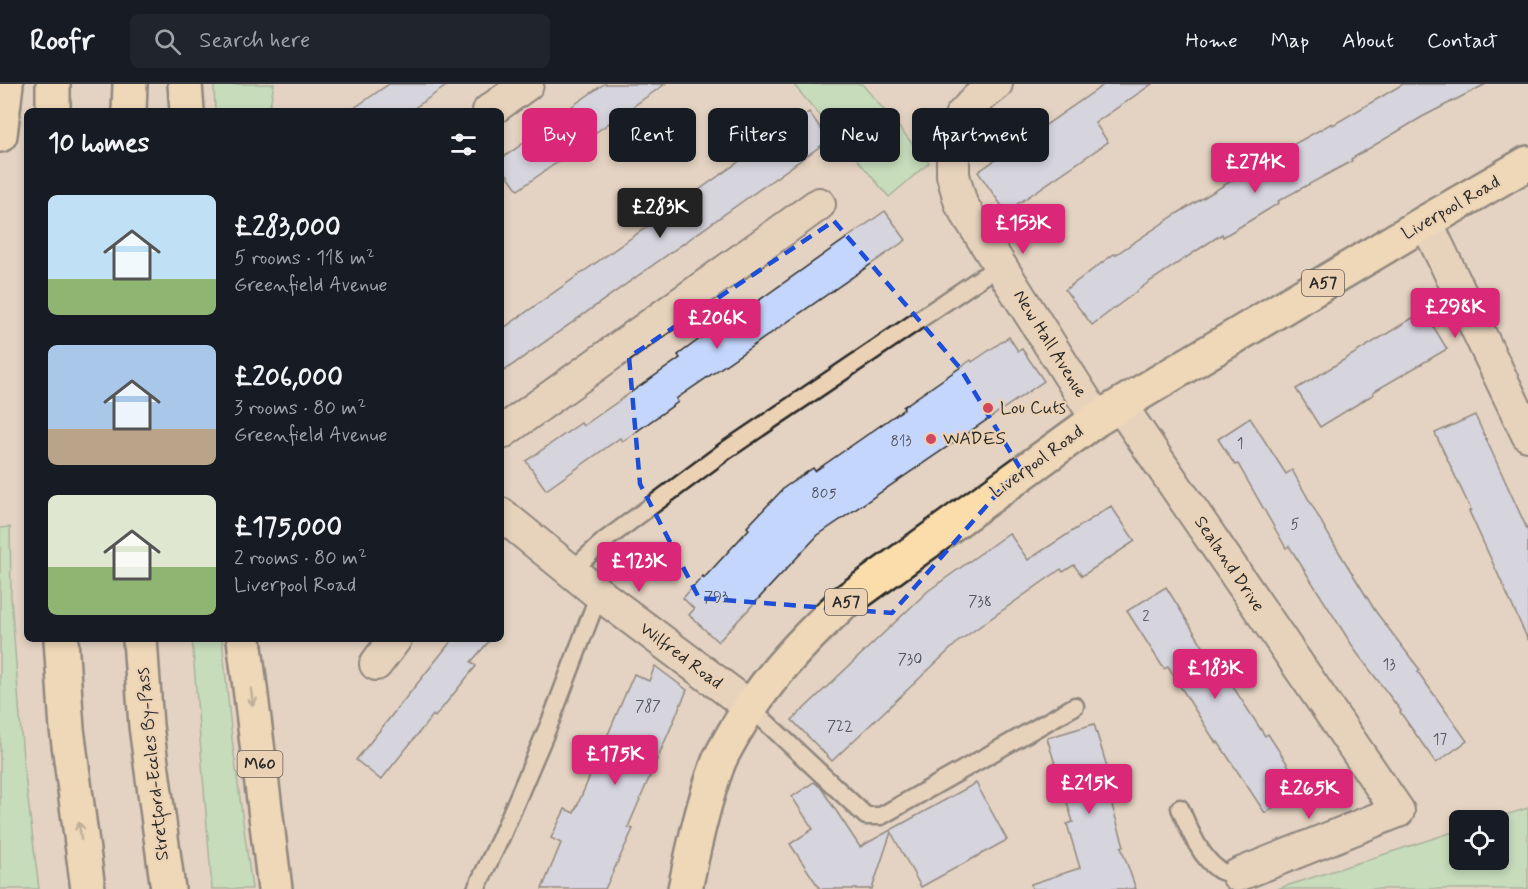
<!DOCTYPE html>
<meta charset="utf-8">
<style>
body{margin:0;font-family:Mynerve,sans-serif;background:#20242c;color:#f1f3f6;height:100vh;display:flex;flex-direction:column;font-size:22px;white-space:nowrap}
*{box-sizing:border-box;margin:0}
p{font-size:20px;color:#9ea1a6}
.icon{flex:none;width:33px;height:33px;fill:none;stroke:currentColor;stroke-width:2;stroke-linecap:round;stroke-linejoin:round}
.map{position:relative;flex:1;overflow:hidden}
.sheet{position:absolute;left:24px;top:24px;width:480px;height:534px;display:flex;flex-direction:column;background:#171b24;border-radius:9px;box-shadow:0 3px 9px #0003}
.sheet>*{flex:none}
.banner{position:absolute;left:522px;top:24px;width:570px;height:54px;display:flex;gap:12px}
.fabs{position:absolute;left:1449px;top:726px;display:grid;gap:12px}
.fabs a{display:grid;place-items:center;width:60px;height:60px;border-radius:9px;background:#171b24;box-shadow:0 3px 9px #0003;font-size:30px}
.price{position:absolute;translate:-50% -51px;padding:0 14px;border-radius:6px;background:#db2777;color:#fff;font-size:20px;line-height:39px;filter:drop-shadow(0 2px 3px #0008)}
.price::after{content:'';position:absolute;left:50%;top:36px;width:18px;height:14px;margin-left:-9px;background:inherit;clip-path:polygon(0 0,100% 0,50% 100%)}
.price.selected{background:#222;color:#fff}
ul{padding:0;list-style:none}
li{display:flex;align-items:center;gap:18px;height:150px;padding:0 24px}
li span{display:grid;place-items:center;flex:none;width:168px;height:120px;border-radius:9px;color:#555}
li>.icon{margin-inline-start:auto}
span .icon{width:72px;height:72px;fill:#fffc;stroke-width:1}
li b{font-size:26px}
h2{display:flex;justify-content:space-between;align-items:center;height:72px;padding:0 24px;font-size:26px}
.chip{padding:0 21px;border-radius:9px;background:#171b24;box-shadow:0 3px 9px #0003;font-size:21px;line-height:54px}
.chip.selected{background:#db2777;color:#fff}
header{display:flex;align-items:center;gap:36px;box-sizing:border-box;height:84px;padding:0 30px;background:#171b24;border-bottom:2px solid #363941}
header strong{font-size:28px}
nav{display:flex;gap:33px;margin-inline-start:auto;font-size:21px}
.search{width:420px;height:54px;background:#20242c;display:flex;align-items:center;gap:15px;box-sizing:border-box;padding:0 21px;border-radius:9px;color:#9ea1a6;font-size:22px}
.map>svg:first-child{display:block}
</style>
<header>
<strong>Roofr</strong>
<div class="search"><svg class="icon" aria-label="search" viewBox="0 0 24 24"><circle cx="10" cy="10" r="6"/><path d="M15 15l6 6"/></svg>Search here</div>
<nav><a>Home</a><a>Map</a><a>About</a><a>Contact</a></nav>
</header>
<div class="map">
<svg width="1528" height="805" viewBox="0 0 1528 805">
<rect width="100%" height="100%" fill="#e4d3c2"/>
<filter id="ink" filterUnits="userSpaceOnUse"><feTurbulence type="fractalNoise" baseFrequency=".0167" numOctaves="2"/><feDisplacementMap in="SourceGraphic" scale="12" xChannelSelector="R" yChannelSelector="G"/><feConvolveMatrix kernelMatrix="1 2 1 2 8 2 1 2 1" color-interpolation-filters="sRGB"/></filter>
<g filter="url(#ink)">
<g fill="#a2e7b2" stroke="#66896e" stroke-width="1.5">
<path d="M214,0H274L269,27H215Z"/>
<path d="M793,0H862L929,79L889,113Z"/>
<path d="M10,443L11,512L23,675L39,805H0V444Z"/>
<path d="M192,555H222L232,655L252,805H212Z"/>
<path d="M1528,724V805H1277L1459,746L1460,776H1498V736H1490Z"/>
</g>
<g fill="#c5d6fc" stroke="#2b2b2b" stroke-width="1.5">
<path d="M389,0H449L410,27H350Z"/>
<path d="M604,0H665L572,65L573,67L518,106L501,82V75L572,25L571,23Z"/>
<path d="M1105,0H1152L1095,39L1108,58L1006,128L978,88Z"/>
<path d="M1403,0H1486L1422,33L1351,75L1352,77L1278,117L1279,119L1223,153L1222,150L1149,198L1092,241L1065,206L1114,170L1115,171L1178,129L1271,73L1332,39L1333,41Z"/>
<path d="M809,28L829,56L501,289V246Z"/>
<path d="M885,127L906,156L676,315L678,318L623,357L620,354L546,406L526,377L581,339L583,342L680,274L678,271L705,251L733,232L734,234Z"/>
<path d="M1424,227L1447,265L1373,308L1374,310L1320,343L1296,305Z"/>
<path d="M1009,253L1018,267L1022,265L1044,297L818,451L718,558L689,531L694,525L683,514L703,492L704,494L749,445L747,443L785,403L813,384L815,387L904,325L903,323L971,276L972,278Z"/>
<path d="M1475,331L1528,447V556L1469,427L1471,426L1435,349Z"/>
<path d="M1250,334L1286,390L1292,386L1331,455L1376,528L1420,586L1418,588L1467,657L1436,679L1400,628L1401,627L1357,569L1289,462L1286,464L1238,380L1235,381L1218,355Z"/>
<path d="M1111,422L1135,457L1082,492L1074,481L1063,488L1061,485L959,557L832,677L792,636L928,507L1009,449L1028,476Z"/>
<path d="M1166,503L1214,580L1217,578L1265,652L1268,650L1303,704L1265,729L1218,658L1216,659L1168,583L1164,585L1127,527Z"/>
<path d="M453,555H491L471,578L476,582L435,633L433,631L381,696L356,676Z"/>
<path d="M655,582L687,606L628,743L633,745L605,805H542L561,759L551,754L565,725L574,729L634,590L649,597Z"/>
<path d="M1094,640L1117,716L1111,718L1124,762L1121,763L1136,805H1032L1031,800L1080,784L1067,740L1073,738L1047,654Z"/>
<path d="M814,698L821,704L860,763L976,699L1007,756L921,803L891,748L872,805H820L790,760L813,745L792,713Z"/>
</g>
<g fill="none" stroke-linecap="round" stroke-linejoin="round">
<g stroke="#2b2b2b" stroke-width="21">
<g id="lane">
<path d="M571,487L604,457L725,367L1000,181"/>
<path d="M750,623L866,732H881L1075,622"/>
<path d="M1180,724C1189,745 1200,773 1219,786C1224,789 1232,790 1238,791"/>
<path d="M476,805L501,753L551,636L599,510"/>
</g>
</g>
<g stroke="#2b2b2b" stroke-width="36">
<g id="street">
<path d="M996,0L977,15L961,32L953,61V91L961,120L1097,335"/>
<path d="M489,27L527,0"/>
<path d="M1426,138L1528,351"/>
<path d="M1120,321L1398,727L1238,791"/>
<path d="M501,349L819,120"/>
<path d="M501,430L603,513L750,623"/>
<path d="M376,580L395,555"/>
</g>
</g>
<g stroke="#2b2b2b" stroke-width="38">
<g id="highway">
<path d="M185,0L187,27"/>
<path d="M53,27V0"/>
<path d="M129,27L130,0"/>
<path d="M0,51L6,0"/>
<path d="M61,555L67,645L88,805"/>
<path d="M140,555L146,642L168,805"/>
<path d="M244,555L275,805"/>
<path d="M685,805C694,762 703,719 719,677C723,668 729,658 734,649C763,599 800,559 842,520L1097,335L1426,138L1528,79"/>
</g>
</g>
<use href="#lane" stroke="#ecd2b4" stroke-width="16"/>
<use href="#street" stroke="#ecd2b4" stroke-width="32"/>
<use href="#highway" stroke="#fbddab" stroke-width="33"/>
</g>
<defs><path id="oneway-shaft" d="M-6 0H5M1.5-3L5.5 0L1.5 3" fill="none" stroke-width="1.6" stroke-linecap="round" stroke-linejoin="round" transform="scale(1.5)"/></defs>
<g stroke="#93846b">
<use href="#oneway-shaft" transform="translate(252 613) rotate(83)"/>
<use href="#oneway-shaft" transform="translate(80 747) rotate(-97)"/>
</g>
</g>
<path d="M0 0H1528V805H0ZM834,137L960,284L1020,384L892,529L699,514L640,400L629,273Z" fill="#e4d3c2" fill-opacity=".55" fill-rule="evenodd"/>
<path fill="none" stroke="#1d4ed8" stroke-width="4.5" stroke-dasharray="12 8" stroke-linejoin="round" d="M834,137L960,284L1020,384L892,529L699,514L640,400L629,273Z"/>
<g fill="#d1495b" stroke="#ecd2b4" stroke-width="2">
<circle cx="988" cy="324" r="6"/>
<circle cx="931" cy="355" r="6"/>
</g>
<g text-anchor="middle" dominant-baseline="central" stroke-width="4.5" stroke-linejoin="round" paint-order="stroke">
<g font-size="15" fill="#52565f">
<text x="901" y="358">813</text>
<text x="1240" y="360">1</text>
<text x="824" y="410">805</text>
<text x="1295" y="441">5</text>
<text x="716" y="514">793</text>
<text x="980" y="518">738</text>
<text x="1146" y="533">2</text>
<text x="910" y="576">730</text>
<text x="1389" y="581">13</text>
<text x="648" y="623">787</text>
<text x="840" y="643">722</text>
<text x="1440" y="656">17</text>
</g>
<g fill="#ecd2b4" stroke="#655d54" stroke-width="1.5">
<rect x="1302" y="186" width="42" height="26" rx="4.5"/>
<rect x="825" y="505" width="42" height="26" rx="4.5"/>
<rect x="237.5" y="667" width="45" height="26" rx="4.5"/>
</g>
<g font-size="16" font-weight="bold" fill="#2b2b2b">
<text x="1323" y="199">A57</text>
<text x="846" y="518">A57</text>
<text x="260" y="680">M60</text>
</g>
<g font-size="18" fill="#2b2b2b" stroke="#ecd2b4">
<text transform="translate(1451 124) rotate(-30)">Liverpool Road</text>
<text transform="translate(1050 260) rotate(58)">New Hall Avenue</text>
<text transform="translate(1037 378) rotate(-36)">Liverpool Road</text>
<text transform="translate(1229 480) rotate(56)">Sealand Drive</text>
<text transform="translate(681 572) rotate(37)">Wilfred Road</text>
<text transform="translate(153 680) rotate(-96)">Stretford-Eccles By-Pass</text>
</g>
<g font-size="18" fill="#2b2b2b" stroke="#ecd2b4" text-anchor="start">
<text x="1000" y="324">Lou Cuts</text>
<text x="943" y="355">WADES</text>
</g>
</g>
</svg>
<div class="fabs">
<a><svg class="icon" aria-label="locate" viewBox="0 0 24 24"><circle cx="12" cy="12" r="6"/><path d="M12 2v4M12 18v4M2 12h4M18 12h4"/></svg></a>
</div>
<b class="price" style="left:1255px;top:110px">£274K</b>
<b class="price selected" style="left:660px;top:155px">£283K</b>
<b class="price" style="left:1023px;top:171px">£153K</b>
<b class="price" style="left:1455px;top:255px">£298K</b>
<b class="price" style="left:717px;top:266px">£206K</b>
<b class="price" style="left:639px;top:509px">£123K</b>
<b class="price" style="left:1215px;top:616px">£183K</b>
<b class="price" style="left:615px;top:702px">£175K</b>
<b class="price" style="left:1089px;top:731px">£215K</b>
<b class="price" style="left:1309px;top:736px">£265K</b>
<div class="banner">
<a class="chip selected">Buy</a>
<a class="chip">Rent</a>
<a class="chip">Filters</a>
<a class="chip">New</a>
<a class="chip">Apartment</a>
</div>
<section class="sheet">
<h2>10 homes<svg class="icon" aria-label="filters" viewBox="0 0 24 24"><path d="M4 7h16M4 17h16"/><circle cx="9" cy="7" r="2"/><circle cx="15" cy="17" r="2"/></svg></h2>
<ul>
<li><span style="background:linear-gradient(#bfe0f5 70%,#8fb573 0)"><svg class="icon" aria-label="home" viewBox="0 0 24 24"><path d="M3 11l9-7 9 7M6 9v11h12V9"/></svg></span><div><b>£283,000</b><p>5 rooms · 118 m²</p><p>Greenfield Avenue</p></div></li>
<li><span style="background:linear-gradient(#a9c7e8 70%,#b9a48a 0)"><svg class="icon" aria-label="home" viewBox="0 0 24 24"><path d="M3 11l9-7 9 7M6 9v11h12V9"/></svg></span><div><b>£206,000</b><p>3 rooms · 80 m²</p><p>Greenfield Avenue</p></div></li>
<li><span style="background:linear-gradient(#dfe7d0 60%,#8fb573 0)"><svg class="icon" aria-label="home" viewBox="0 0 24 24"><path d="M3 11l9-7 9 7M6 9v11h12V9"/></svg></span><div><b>£175,000</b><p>2 rooms · 80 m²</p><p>Liverpool Road</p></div></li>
</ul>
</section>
</div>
